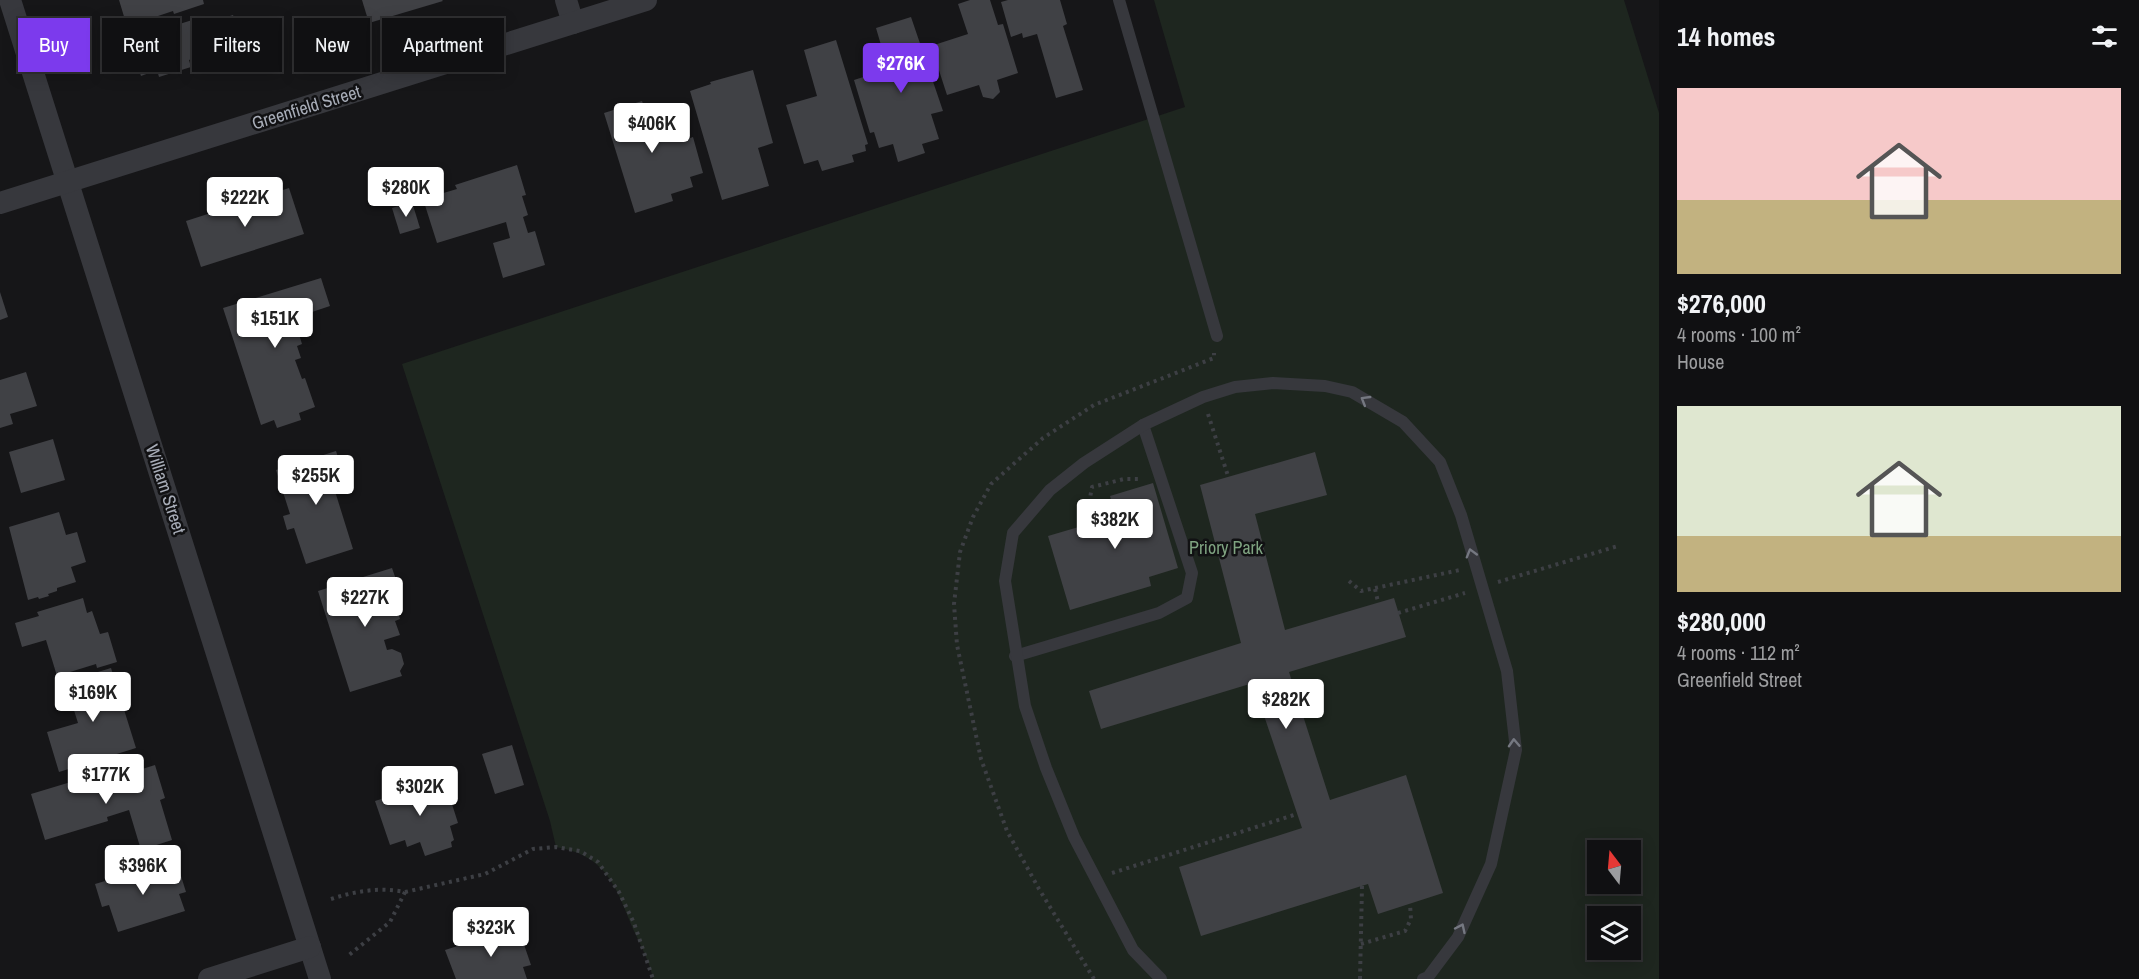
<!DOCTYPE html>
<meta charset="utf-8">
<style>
body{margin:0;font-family:"Archivo Narrow",sans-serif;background:#19191b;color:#f1f3f6;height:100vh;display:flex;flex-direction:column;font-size:22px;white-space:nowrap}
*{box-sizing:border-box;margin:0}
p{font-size:20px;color:#9c9d9f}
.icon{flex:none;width:33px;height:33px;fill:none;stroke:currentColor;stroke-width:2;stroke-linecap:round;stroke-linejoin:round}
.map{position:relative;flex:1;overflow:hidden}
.panel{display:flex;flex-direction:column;background:#101012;width:480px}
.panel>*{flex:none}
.top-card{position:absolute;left:18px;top:18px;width:570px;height:54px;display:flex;gap:12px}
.needle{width:39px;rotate:344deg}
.controls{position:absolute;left:1587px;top:840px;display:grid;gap:12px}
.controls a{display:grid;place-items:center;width:54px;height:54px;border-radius:0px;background:#101012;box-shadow:0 3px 15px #0003,0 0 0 2px #303032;font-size:30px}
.price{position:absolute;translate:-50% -51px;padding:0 14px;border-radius:6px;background:#fff;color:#222;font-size:20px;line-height:39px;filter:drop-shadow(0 2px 3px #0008)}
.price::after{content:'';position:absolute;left:50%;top:36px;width:18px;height:14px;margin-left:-9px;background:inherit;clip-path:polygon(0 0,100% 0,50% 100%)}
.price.on{background:#7c3aed;color:#fff}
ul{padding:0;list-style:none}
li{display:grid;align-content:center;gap:12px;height:318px;padding:0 18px}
li span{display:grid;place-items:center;height:186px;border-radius:0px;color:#555}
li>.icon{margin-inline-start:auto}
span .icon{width:108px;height:108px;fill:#fffc;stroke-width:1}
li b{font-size:26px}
h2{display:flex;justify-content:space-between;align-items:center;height:72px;padding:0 18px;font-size:26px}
.tag{padding:0 21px;border-radius:0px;background:#101012;box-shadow:0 3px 15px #0003,0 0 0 2px #303032;font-size:21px;line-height:54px}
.tag.on{background:#7c3aed;color:#fff}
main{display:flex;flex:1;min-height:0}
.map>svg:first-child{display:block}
</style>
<main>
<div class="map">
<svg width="1659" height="979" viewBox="0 0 1659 979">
<rect width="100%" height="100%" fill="#161618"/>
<path fill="#1e261f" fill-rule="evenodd" d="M1154,0H1624L1659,113V979H653C650,963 641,946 634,931C616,888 608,856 556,847L550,821L402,364L1185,107ZM1598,850H1630V884H1598ZM1598,916H1630V950H1598Z"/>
<g fill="#404145">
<path d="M119,0H203L204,4L174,14L173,11L158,16L160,22L129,33Z"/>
<path d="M362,0H442L443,1L369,23Z"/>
<path d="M970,0H990L998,25L1003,24L1018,73L997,80L1000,92L993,99L983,97L979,85L947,95L931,46L968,34L958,4Z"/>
<path d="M1008,0H1060L1067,24L1063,26L1083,90L1056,98L1037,34L1023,38L1022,33L1011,37L1001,2Z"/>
<path d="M233,15L244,48L215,57L213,52L189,60L191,67L159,77L157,70L141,76L130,43L174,29L173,26L202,17L205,24Z"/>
<path d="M911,17L943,111L931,114L939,139L922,144L925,153L898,162L893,144L879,148L874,132L870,133L854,80L888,69L876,28Z"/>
<path d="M836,40L868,144L865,145L866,151L852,155L854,162L822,171L818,160L804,164L786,105L817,96L804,50Z"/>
<path d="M753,70L773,143L758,148L769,186L722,200L690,91L711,84L710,82Z"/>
<path d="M642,101L646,112L665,106L668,118L677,115L685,140L693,137L703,173L690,177L693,187L671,194L673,201L635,213L604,113Z"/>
<path d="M517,165L526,195L522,196L528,215L523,217L528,233L535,231L545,265L503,278L493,243L510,238L506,222L437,243L423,199L457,189L455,185Z"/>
<path d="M289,188L304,234L201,267L186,221Z"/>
<path d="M412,202L420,228L400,234L392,208Z"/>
<path d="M321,278L330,306L294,318L302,344L297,346L301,358L295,360L302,379L305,378L315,407L299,413L301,420L277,428L274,420L261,425L223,308Z"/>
<path d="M0,292L8,317L0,320Z"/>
<path d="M26,372L37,406L10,414L13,424L0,428V380Z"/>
<path d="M53,439L65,480L21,493L9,452Z"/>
<path d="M336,451L347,485L334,488L353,549L306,564L294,528L287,530L283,516L290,514L276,470Z"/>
<path d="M1315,452L1327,495L1255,514L1285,630L1394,598L1406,637L1289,672L1330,800L1406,775L1443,893L1378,914L1368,884L1201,936L1179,867L1302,828L1253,683L1101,729L1089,691L1241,643L1200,485Z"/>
<path d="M1153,483L1178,568L1149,577L1151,586L1070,610L1048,536L1116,516L1110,496Z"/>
<path d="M59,512L66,535L77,532L86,562L71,567L76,582L57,588V591L48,594L49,596L39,599L38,597L28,600L9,527Z"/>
<path d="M392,568L402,597L394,599L400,619L395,621L400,635L384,640L387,650L392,649L401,653L404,664L400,671L402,676L350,692L318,591Z"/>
<path d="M83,598L87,613L92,611L100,634L108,632L117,662L97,668L96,664L57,676L46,640L22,647L15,623L39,616L37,612Z"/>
<path d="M111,668L136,748L59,772L47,732L78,723L65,682Z"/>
<path d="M512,745L524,785L495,794L482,754Z"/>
<path d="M155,765L165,798L160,800L172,840L141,850L129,810L107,817L108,821L45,840L31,794L94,775L96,783L111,779L109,774L137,766L139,770Z"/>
<path d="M444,779L458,823L450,826L454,840L451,842L452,847L425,856L420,842L407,847L405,840L390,845L375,801Z"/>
<path d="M176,860L186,892L179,894L185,911L118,932L109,905L102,907L95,884Z"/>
<path d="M518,927L531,965L523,967L527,979H456L445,950Z"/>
</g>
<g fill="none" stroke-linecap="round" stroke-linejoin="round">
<g stroke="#3d3f44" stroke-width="4" stroke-dasharray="3 4.5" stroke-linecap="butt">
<path d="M1208,414L1228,476"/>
<path d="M1085,525L1092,487L1124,479H1142"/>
<path d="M1349,581L1361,591L1460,570"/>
<path d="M1498,582L1618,546"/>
<path d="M1375,589L1378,602"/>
<path d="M1398,613L1465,593"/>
<path d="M1112,873L1297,814"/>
<path d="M405,892L485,874L533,849L556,847L580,851L598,862L619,892L634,923L653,979"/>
<path d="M331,899C356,891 379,887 405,892L390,922L349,955"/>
<path d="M1361,944L1405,931L1411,919L1410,904"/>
<path d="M1094,979L1039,889L1007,831L981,759L957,645L954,604L960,552L973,517L991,484L1043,438L1094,405L1214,358V353"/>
<path d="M1360,979L1362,886"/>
</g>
<g stroke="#37383d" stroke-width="12">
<path d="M1119,0L1217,336"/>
<path d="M1015,656L1159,613L1187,598L1192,573L1143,425"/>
<path d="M1161,979L1133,950L1074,837L1046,768L1025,706L1005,581L1013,533L1050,490L1084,463L1143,425L1203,397L1235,387L1273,383L1325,386L1352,392L1403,422L1440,462L1461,515L1507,671L1516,750L1491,864L1458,937L1428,977L1423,979"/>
</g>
<g stroke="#37383d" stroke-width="22">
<path d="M10,0L320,979"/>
<path d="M566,0L573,23"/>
<path d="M0,203L646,0"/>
<path d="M209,979L310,947"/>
</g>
</g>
<defs><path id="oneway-chevron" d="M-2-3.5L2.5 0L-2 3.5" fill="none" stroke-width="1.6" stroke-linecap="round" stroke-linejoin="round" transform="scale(1.5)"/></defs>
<g stroke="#757881">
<use href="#oneway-chevron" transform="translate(1365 400) rotate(-149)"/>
<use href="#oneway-chevron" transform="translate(1471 553) rotate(-106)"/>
<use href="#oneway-chevron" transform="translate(1514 743) rotate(-93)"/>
<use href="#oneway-chevron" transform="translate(1461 928) rotate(-65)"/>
</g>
<g text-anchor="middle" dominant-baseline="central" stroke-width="5" stroke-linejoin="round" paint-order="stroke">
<g font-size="18" fill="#a8adb8" stroke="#111113">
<text transform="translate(306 107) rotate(-17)">Greenfield Street</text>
<text transform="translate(166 489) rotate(72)">William Street</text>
</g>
<g font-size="18" fill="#7fa381" stroke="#111113">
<text x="1226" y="547">Priory Park</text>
</g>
</g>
</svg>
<div class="controls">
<a><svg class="needle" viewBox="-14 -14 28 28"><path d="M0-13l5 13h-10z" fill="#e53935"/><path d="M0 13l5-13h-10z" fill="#9c9d9f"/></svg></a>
<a><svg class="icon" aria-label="layers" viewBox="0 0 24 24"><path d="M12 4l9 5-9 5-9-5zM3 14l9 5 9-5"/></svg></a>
</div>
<b class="price on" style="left:901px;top:94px">$276K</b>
<b class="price" style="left:652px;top:154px">$406K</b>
<b class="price" style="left:406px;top:218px">$280K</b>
<b class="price" style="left:245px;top:228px">$222K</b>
<b class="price" style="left:275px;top:349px">$151K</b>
<b class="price" style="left:316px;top:506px">$255K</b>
<b class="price" style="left:1115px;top:550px">$382K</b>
<b class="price" style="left:365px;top:628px">$227K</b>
<b class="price" style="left:93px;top:723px">$169K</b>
<b class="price" style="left:1286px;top:730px">$282K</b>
<b class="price" style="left:106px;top:805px">$177K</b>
<b class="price" style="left:420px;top:817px">$302K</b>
<b class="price" style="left:143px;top:896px">$396K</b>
<b class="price" style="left:491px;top:958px">$323K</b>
<div class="top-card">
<a class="tag on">Buy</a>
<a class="tag">Rent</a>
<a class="tag">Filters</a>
<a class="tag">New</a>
<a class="tag">Apartment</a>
</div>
</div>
<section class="panel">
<h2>14 homes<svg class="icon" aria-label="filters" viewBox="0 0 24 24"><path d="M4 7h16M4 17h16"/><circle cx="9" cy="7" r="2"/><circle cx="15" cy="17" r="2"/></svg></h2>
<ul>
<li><span style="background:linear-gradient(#f6c9c9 60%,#c2b280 0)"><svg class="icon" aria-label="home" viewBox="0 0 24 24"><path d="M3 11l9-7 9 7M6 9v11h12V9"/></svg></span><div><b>$276,000</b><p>4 rooms · 100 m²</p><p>House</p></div></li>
<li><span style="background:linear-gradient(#dfe7d0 70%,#c2b280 0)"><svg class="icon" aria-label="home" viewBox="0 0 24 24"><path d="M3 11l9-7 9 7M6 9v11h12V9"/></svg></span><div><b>$280,000</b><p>4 rooms · 112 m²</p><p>Greenfield Street</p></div></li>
</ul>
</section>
</main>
